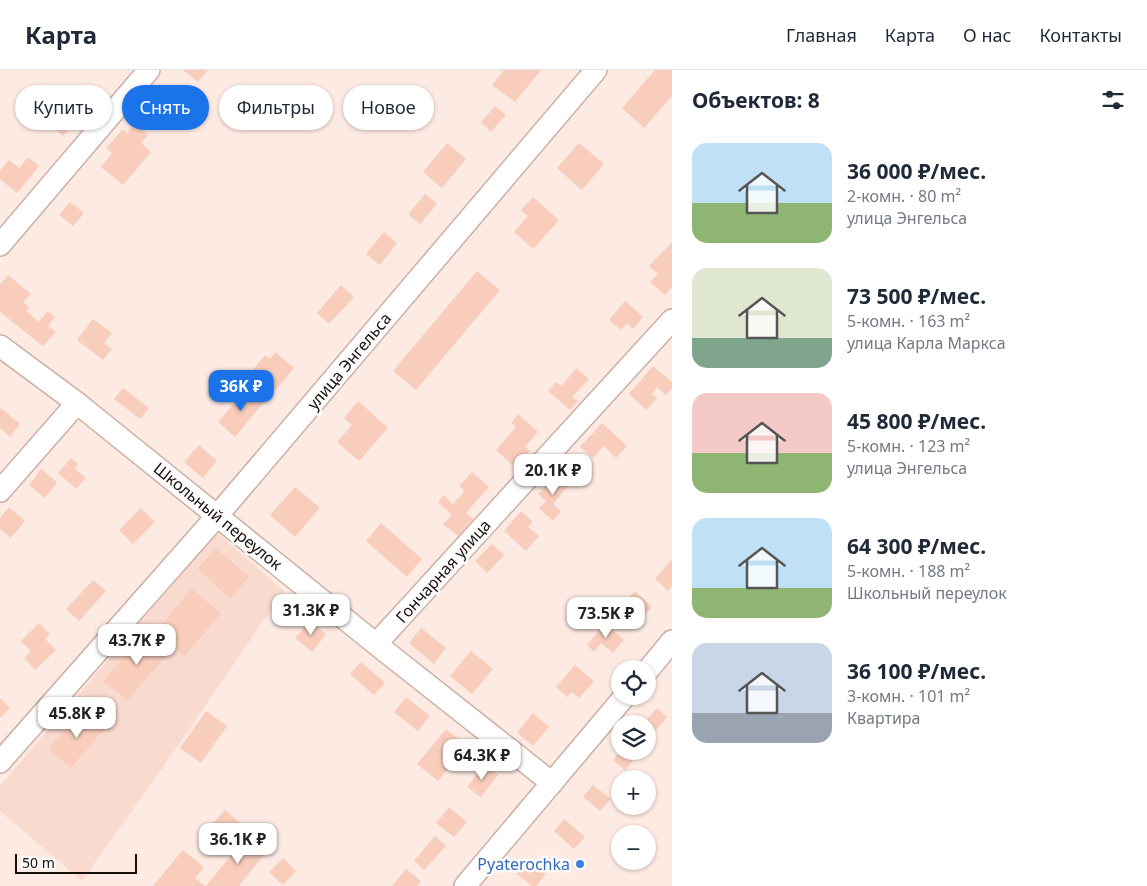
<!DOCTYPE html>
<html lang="ru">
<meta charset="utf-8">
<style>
body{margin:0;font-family:"Noto Sans",sans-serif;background:#f2f2f3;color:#1f2937;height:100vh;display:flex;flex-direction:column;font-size:19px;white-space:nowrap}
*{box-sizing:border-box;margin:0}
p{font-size:16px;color:#747a83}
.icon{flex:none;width:28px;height:28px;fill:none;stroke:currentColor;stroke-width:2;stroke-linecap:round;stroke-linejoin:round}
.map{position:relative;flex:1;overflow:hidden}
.side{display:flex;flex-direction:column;background:#fff;width:475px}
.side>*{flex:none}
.top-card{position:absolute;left:15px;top:15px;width:475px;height:45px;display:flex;gap:10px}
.buttons{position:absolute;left:611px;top:590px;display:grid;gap:10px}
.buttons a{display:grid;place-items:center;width:45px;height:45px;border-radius:50%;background:#fff;box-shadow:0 1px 4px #0004;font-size:25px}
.scale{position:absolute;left:15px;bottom:12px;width:122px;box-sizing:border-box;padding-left:5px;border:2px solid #190f0b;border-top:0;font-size:14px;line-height:18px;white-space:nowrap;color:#190f0b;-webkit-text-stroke:4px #fcfcfc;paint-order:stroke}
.price{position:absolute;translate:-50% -42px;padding:0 11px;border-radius:10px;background:#fff;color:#222;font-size:16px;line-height:32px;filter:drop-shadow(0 1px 2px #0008)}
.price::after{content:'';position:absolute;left:50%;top:30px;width:15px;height:11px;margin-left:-8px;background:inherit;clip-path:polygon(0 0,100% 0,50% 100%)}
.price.selected{background:#1a73e8;color:#fff}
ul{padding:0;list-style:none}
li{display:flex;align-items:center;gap:15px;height:125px;padding:0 20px}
li span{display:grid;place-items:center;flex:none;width:140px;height:100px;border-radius:15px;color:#555}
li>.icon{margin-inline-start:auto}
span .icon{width:60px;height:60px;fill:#fffc;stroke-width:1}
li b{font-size:21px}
h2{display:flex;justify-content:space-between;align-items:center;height:60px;padding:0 20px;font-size:21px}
.pill{padding:0 18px;border-radius:22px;background:#fff;box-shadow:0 1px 4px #0004;font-size:18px;line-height:45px}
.pill.selected{background:#1a73e8;color:#fff}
header{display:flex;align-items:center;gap:30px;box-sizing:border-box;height:70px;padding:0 25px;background:#fff;border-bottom:1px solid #e0e1e3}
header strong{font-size:24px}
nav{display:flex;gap:28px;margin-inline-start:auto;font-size:18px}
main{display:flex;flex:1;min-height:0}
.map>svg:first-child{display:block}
</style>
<header>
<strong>Карта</strong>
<nav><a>Главная</a><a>Карта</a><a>О нас</a><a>Контакты</a></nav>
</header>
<main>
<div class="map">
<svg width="672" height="816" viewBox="0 0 672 816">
<rect width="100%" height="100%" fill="#fdeae3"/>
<path fill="#f9dace" d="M217,463L284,521L170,687L82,811L0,741V716Z"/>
<g fill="#f9cdbc">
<path d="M183,0H208L198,12Z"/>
<path d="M504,0H541L515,32L492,15Z"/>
<path d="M655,0H672V26L644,58L622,38Z"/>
<path d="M166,16L182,30L177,35L171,30L161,42L152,33Z"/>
<path d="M495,36L506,45L491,62L481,52Z"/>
<path d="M70,38L80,47L63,66L53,58Z"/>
<path d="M135,53L148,65L141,73L151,82L123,115L101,97L112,83L106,78L123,59L127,63Z"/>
<path d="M447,73L466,89L442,118L423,102Z"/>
<path d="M579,73L604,94L582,120L557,98Z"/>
<path d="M28,87L39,96L17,123L0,109V101L9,90L19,98Z"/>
<path d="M425,124L437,134L420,154L408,144Z"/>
<path d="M533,127L559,150L533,179L514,162L528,146L521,140Z"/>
<path d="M70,132L84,143L73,156L59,145Z"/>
<path d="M384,162L397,173L380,195L366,184Z"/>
<path d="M672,172V217L665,225L650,212L658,204L649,196Z"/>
<path d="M477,201L500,220L416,320L393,301Z"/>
<path d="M8,205L31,224L23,232L29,237L26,241L39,252L47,241L55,247L48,256L56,262L43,276L0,242V215Z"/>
<path d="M341,215L354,227L329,254L317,243Z"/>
<path d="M625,231L643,247L633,259L627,253L621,260L609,250Z"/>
<path d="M93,249L112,263L104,273L112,279L103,290L77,270Z"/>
<path d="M275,282L294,298L276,320L252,301L265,285L270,289Z"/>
<path d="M653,296L672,312V318L666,325L657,317L652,324L657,328L646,340L629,324Z"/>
<path d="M576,298L589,309L572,327L578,331L570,340L548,321L556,312L562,316Z"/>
<path d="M123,318L149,338L140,349L114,329Z"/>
<path d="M247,318L264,332L235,367L218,352Z"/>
<path d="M358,331L388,358L359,391L337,372L352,355L344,348Z"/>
<path d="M1,338L20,354L10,367L0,358V340Z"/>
<path d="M518,344L538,362L525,377L530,381L515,397L496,380L516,357L511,353Z"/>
<path d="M602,353L627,376L616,388L604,376L593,388L580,377Z"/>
<path d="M199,375L217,391L203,408L184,392Z"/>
<path d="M71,388L78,394L75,399L86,408L76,419L58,403Z"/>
<path d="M41,399L57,412L45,428L29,415Z"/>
<path d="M472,402L489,417L466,443L473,449L458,466L443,454L452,445L438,432L444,425L453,434L465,421L459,416Z"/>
<path d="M557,403L570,414L553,434L561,441L553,451L539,438L546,431L538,424Z"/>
<path d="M295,417L320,438L295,467L270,445Z"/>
<path d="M9,437L25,451L11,468L0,459V448Z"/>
<path d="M141,438L155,452L133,474L119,460Z"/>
<path d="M521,441L533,452L528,457L539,466L526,481L504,461Z"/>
<path d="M381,453L422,489L407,507L366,471Z"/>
<path d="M492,474L504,485L487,503L475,491Z"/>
<path d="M216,478L249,507L230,528L198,499Z"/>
<path d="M672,489V516L668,521L655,509Z"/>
<path d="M93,510L106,521L79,551L66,539Z"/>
<path d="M192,519L221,543L185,586L156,561Z"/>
<path d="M635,521L652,537L641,549L629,539L625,544L619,539Z"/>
<path d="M310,551L326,564L312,582L295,568Z"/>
<path d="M39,553L50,564L45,569L56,580L35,600L24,588L31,581L21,571Z"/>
<path d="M605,553L624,570L613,583L601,573L594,582L587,575Z"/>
<path d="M421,558L446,578L434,594L409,573Z"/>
<path d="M147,561L170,582L127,630L103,611Z"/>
<path d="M471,581L493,599L472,624L450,606Z"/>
<path d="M361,592L385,613L374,625L350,604Z"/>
<path d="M575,595L594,611L579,628L572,622L567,627L556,617Z"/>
<path d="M406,627L430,646L418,661L394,642Z"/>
<path d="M0,628L10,638L0,648Z"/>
<path d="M657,638L667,647L648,669V654H643Z"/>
<path d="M82,640L104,659L71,698L49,679Z"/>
<path d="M206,641L227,656L201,693L180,678Z"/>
<path d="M533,643L549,657L533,676L517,663Z"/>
<path d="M446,659L467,676L438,711L417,694Z"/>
<path d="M620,681H630L636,687L625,700L613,690Z"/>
<path d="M484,695L498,705L481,727L467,717Z"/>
<path d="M593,715L611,729L600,741L583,727Z"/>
<path d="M449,737L467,752L454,767L436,753Z"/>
<path d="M225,740L241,754L221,776L205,762Z"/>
<path d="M564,749L585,767L574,779L554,761Z"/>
<path d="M435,766L446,776L424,800L414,791Z"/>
<path d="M246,767L265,783L239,816H206Z"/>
<path d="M183,780L204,797L195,808L205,816H153Z"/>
<path d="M283,788L296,801L283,815L269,802Z"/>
<path d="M529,789L546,804L536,816H532L517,804Z"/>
<path d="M406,799L421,811L417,816H392Z"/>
</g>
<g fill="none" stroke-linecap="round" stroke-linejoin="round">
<g stroke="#cdafa4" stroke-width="24">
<g id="minor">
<path d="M0,175L149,0"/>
<path d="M0,276L77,333L376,574L552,713"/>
<path d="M0,421L77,333"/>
<path d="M376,574L672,250"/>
<path d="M648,600L672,571"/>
<path d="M0,692L217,446L596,0"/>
<path d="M465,816L625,626"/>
</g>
</g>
<use href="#minor" stroke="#fff" stroke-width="21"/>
</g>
<circle fill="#3f7fe0" stroke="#fcfcfc" stroke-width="2" cx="580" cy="794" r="5"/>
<g text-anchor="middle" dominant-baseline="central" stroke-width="5" stroke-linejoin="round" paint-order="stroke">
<g font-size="16" fill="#190f0b" stroke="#fcfcfc">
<text transform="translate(349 291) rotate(-50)">улица Энгельса</text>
<text transform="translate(218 446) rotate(39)">Школьный переулок</text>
<text transform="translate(443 501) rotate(-48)">Гончарная улица</text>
</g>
<g font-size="16" fill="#366cbe" stroke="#fcfcfc" text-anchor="end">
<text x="570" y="794">Pyaterochka</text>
</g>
</g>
</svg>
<div class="buttons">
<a><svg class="icon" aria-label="locate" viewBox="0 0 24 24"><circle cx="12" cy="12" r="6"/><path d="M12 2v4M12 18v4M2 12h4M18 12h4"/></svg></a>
<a><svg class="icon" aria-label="layers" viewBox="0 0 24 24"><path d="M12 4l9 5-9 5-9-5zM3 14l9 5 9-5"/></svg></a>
<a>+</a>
<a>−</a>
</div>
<div class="scale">50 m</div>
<b class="price selected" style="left:241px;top:342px">36K ₽</b>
<b class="price" style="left:553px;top:426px">20.1K ₽</b>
<b class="price" style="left:311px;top:566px">31.3K ₽</b>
<b class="price" style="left:606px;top:569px">73.5K ₽</b>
<b class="price" style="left:137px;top:596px">43.7K ₽</b>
<b class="price" style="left:77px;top:669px">45.8K ₽</b>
<b class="price" style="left:482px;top:711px">64.3K ₽</b>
<b class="price" style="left:238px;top:795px">36.1K ₽</b>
<div class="top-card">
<a class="pill">Купить</a>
<a class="pill selected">Снять</a>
<a class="pill">Фильтры</a>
<a class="pill">Новое</a>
</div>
</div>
<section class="side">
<h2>Объектов: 8<svg class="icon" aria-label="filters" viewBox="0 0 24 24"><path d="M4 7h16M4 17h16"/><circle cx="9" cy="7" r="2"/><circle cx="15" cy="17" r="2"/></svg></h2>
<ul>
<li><span style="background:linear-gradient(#bfe0f5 60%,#8fb573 0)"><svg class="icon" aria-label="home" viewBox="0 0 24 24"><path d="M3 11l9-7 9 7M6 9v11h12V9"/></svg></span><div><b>36 000 ₽/мес.</b><p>2-комн. · 80 m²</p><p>улица Энгельса</p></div></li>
<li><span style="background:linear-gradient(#dfe7d0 70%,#7fa58c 0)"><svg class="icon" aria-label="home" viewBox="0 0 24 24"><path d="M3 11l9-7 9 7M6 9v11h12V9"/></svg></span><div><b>73 500 ₽/мес.</b><p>5-комн. · 163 m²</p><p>улица Карла Маркса</p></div></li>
<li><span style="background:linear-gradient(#f6c9c9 60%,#8fb573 0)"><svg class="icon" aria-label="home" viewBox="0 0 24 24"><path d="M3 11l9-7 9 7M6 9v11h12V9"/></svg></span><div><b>45 800 ₽/мес.</b><p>5-комн. · 123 m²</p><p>улица Энгельса</p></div></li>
<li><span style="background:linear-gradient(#bfe0f5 70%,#8fb573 0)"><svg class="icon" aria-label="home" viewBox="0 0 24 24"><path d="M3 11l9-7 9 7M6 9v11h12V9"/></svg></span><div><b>64 300 ₽/мес.</b><p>5-комн. · 188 m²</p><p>Школьный переулок</p></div></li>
<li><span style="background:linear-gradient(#c9d6e8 70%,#9aa5b1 0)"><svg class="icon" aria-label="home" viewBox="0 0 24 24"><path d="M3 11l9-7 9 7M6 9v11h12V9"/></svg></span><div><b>36 100 ₽/мес.</b><p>3-комн. · 101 m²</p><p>Квартира</p></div></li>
</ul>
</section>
</main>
